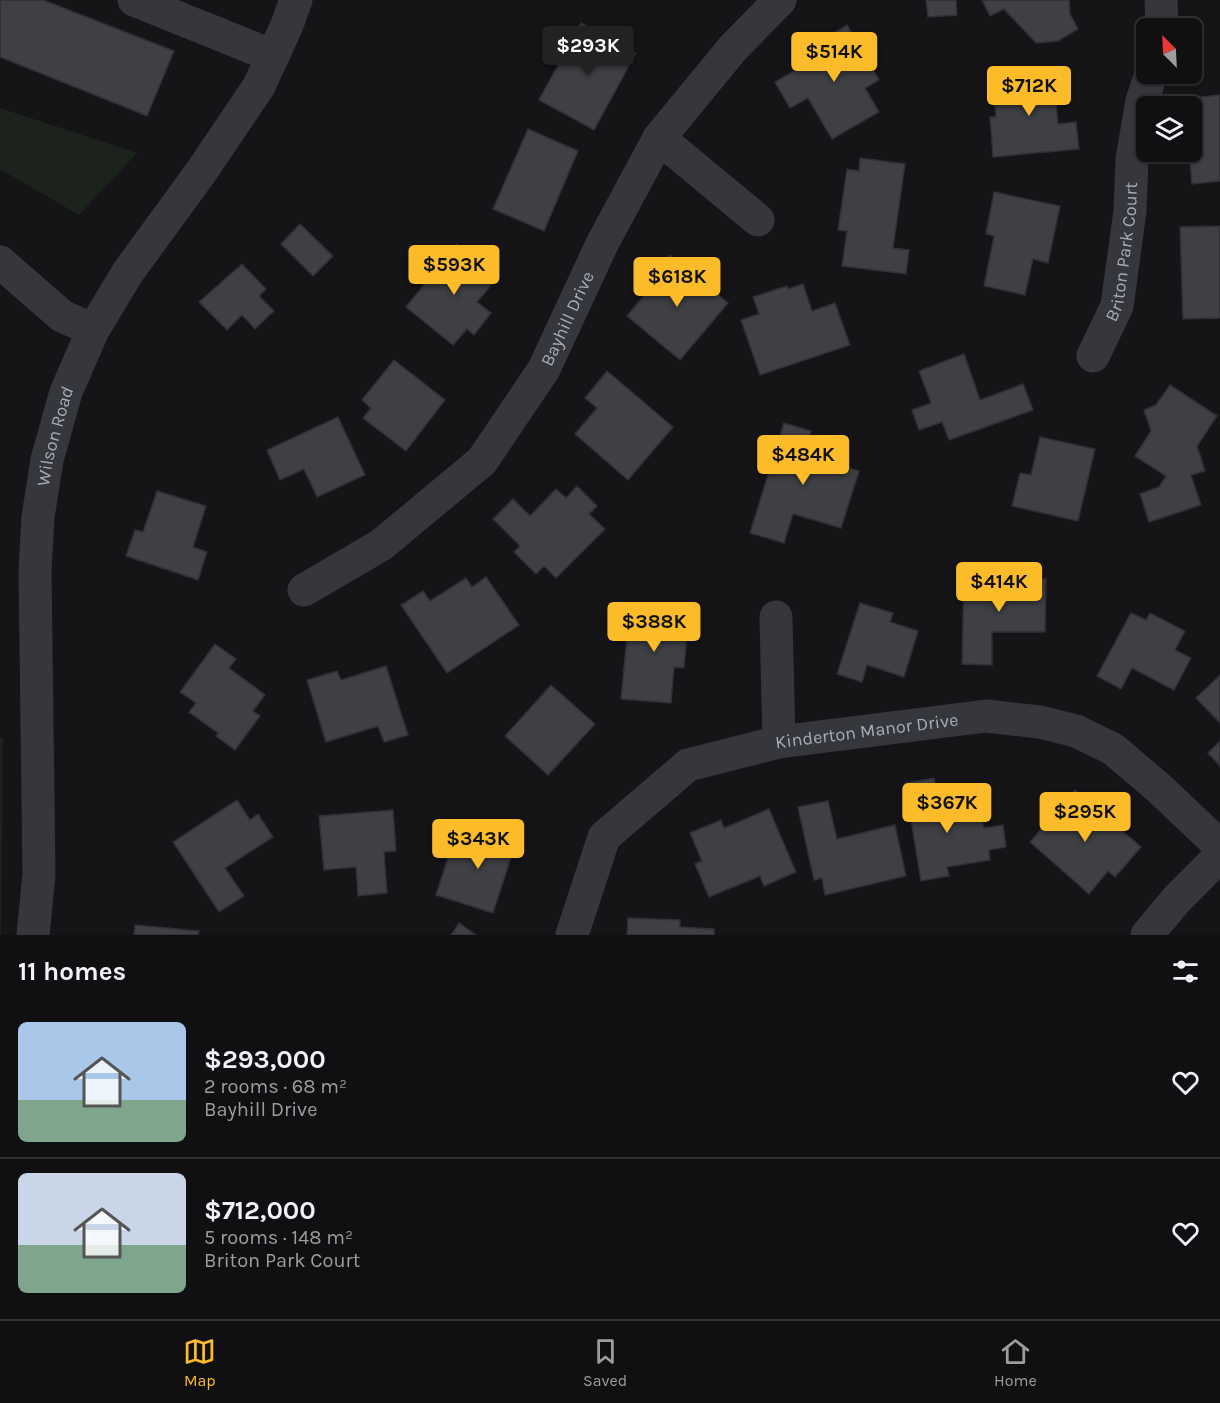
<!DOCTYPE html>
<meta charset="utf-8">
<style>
body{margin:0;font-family:Karla,sans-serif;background:#1e1e20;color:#f1f3f6;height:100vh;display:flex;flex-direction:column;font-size:22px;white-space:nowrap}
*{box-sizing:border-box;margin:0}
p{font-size:20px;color:#9c9d9f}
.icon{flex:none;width:33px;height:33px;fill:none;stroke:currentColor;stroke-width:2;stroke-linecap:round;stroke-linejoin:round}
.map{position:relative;height:935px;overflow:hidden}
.panel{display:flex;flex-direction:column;background:#101012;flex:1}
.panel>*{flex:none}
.needle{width:39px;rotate:336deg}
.buttons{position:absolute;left:1136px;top:18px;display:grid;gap:12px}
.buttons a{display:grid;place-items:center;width:66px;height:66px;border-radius:9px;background:#101012;box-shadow:0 2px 4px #0004,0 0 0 2px #303032;font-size:30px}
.price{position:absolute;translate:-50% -51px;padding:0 14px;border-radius:6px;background:#fcbb29;color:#111;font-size:20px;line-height:39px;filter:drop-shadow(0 2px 3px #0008)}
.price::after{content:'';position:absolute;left:50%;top:36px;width:18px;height:14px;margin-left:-9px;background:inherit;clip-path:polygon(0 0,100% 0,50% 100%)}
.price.active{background:#222;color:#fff}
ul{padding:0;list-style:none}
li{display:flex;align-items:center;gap:18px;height:150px;padding:0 18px}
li+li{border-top:2px solid #303032}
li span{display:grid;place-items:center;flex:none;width:168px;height:120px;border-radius:9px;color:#555}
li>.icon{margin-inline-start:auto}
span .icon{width:72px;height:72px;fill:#fffc;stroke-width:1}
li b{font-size:26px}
h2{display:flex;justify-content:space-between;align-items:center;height:72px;padding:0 18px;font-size:26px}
.tab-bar{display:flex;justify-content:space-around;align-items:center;height:84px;border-top:2px solid #303032;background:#101012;font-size:16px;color:#9c9d9f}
.tab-bar a{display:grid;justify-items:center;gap:3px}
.tab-bar .active{color:#fcbb29}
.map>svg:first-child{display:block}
</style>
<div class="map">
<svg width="1220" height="935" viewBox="0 0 1220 935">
<rect width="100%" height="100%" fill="#151518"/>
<g fill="#1b231c">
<path d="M0,108L137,153L79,215L0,169Z"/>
<path d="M0,737L3,738L1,935H0Z"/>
</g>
<g fill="#3f4045" stroke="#2f2f34" stroke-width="1.5">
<path d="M0,0H43L174,51L147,116L0,57Z"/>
<path d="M926,0H956L957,15L928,17Z"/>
<path d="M982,0H1069L1070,14L1078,29L1058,41L1036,43L1004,9L990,16Z"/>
<path d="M581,23L636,53L594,130L539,100Z"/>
<path d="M847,25L879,80L865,88L879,112L832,139L808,98L790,108L775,82L810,62L803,51Z"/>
<path d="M1039,68L1040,80L1054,79L1058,124L1076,122L1079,149L993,157L990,117H996L993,87L1009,85L1007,71Z"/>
<path d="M1220,95V181L1192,184L1189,152H1191V106H1184L1183,99Z"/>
<path d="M528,129L578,151L544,231L493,209Z"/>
<path d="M860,158L905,164L893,248L909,250L906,274L842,266L847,231L838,230L847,169L859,171Z"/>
<path d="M994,192L1060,206L1048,263L1033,259L1025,295L984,286L994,236L986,234Z"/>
<path d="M300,224L333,256L313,276L281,244Z"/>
<path d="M1220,226V318L1183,319L1180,227Z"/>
<path d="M457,244L498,277L477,302L491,313L474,335L467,329L453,345L406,307Z"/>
<path d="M670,255L728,303L680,360L627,316L655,282L650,279Z"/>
<path d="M242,264L266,289L259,296L274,311L255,329L242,315L227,330L199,302Z"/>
<path d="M803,284L812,311L835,303L850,345L760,375L741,320L759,314L753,297L787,286L788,289Z"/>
<path d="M964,354L980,400L1023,384L1033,410L949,440L942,422L919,430L912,410L931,403L919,371Z"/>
<path d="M394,360L445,400L406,451L363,418L371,408L362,400Z"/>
<path d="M607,371L673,427L628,480L575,434L597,408L585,398Z"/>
<path d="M1170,385L1217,416L1197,446L1205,471L1191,475L1201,505L1149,522L1140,494L1159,487L1166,476L1135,456L1151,431L1144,410L1156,405Z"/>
<path d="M338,417L365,475L317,497L304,469L280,480L267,450Z"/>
<path d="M784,423L811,431L809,438L837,447L831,463L859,471L841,528L793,514L784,543L750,533Z"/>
<path d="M1040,437L1095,449L1078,521L1012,506L1020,473L1031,475Z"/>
<path d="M577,486L597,506L589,514L605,529L556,578L544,566L536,574L514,552L520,546L493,519L513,499L530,516L556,489L566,498Z"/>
<path d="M157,491L206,506L193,547L207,552L198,580L126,556L135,530L143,532Z"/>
<path d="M486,577L519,625L447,673L401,605L423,591L430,601L466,578L472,587Z"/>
<path d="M964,578L1046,579L1045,632H992V665L962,664Z"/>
<path d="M860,603L893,613L890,622L918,631L904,677L867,665L862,682L837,674Z"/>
<path d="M630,605L689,611L684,668L674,667L671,703L621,699Z"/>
<path d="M1131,613L1146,620L1150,613L1185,631L1175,650L1191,658L1174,690L1132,668L1121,689L1097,676Z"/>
<path d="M215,644L236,659L229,668L265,695L253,711L260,716L235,750L216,736L218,733L189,712L196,703L180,692Z"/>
<path d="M386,666L408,735L384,742L378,726L326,742L307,680L337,671L341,680Z"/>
<path d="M1220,675V723L1196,698Z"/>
<path d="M551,685L595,724L548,775L505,736Z"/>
<path d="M1220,741V766L1208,753Z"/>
<path d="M934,778L940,818L981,811L984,828L1003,825L1006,847L989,850L990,860L947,867L949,876L921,881L905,783Z"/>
<path d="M1075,790L1141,847L1115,877L1108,871L1089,894L1030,842Z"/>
<path d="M237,800L250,820L258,814L273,837L225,868L244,896L219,912L173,842Z"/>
<path d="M828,801L837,839L895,825L906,876L825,895L822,878L814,880L798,807Z"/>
<path d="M769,809L796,872L764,886L760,876L709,897L695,864L702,861L690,833L721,820L724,828Z"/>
<path d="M393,810L396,851L384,852L387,893L358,896L356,867L324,870L319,816Z"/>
<path d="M473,826L517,839L493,913L436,895L451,848L465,852Z"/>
<path d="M628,918L680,920V927L714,929V935H627Z"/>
<path d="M459,923L476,935H451Z"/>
<path d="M135,925L199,931L198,935H134Z"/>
</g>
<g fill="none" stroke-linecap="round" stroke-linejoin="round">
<g stroke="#36373d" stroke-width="33">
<path d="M134,0L273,56"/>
<path d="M1161,0L1162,28"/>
<path d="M659,138L758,220"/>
<path d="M0,262L62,316L93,330"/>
<path id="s1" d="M1093,356L1117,306L1130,211L1132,159L1142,101L1151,74"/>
<path id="s2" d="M304,590L381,545L482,461L544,369L602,244L659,138L733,48L780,0"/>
<path d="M776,617L779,742"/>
<path id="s3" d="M33,935L39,875L35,570L38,517L47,460L66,392L93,330L128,272L201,172L259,86L287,25L296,0"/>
<path id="s4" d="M572,935L604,837L688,765L779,742L986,716L1040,722L1076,731L1113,749L1161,790L1220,846"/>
<path d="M1147,935L1177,899L1220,856"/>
</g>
</g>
<g text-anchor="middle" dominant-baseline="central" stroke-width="5" stroke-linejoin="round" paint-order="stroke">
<g font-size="18" fill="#a7abb8" stroke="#101013">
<text stroke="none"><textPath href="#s1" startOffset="110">Briton Park Court</textPath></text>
<text stroke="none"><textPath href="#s2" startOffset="387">Bayhill Drive</textPath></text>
<text stroke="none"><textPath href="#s3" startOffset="501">Wilson Road</textPath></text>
<text stroke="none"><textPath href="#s4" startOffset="396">Kinderton Manor Drive</textPath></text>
</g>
</g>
</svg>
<div class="buttons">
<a><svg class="needle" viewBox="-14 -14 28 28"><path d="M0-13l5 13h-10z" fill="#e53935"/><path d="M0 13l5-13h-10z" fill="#9c9d9f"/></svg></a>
<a><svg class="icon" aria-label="layers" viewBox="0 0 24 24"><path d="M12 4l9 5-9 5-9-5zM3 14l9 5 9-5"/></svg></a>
</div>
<b class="price active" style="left:588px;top:77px">$293K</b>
<b class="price" style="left:834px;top:83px">$514K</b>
<b class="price" style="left:1029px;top:117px">$712K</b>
<b class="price" style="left:454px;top:296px">$593K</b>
<b class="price" style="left:677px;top:308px">$618K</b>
<b class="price" style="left:803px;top:486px">$484K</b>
<b class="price" style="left:999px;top:613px">$414K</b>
<b class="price" style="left:654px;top:653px">$388K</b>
<b class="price" style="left:947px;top:834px">$367K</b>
<b class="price" style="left:1085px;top:843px">$295K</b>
<b class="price" style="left:478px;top:870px">$343K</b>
</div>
<section class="panel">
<h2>11 homes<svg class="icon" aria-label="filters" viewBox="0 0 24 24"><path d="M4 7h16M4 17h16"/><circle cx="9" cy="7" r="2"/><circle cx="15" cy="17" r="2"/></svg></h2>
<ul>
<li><span style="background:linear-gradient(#a9c7e8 65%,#7fa58c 0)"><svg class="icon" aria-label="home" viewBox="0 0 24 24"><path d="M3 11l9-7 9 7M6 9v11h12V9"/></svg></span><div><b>$293,000</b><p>2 rooms · 68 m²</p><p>Bayhill Drive</p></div><svg class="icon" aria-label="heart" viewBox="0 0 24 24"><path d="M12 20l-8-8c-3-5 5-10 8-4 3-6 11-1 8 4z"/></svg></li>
<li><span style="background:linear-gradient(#c9d6e8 60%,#7fa58c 0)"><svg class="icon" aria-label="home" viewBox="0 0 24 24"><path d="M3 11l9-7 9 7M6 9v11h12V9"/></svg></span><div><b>$712,000</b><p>5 rooms · 148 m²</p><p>Briton Park Court</p></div><svg class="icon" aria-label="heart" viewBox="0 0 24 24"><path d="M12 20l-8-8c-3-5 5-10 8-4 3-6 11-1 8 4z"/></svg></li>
</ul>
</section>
<nav class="tab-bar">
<a class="active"><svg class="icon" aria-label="map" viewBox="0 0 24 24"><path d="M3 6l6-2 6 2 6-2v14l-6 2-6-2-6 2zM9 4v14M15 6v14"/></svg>Map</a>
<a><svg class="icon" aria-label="saved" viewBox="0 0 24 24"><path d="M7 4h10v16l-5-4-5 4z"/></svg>Saved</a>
<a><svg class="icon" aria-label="home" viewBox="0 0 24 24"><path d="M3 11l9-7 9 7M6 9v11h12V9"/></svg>Home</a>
</nav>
